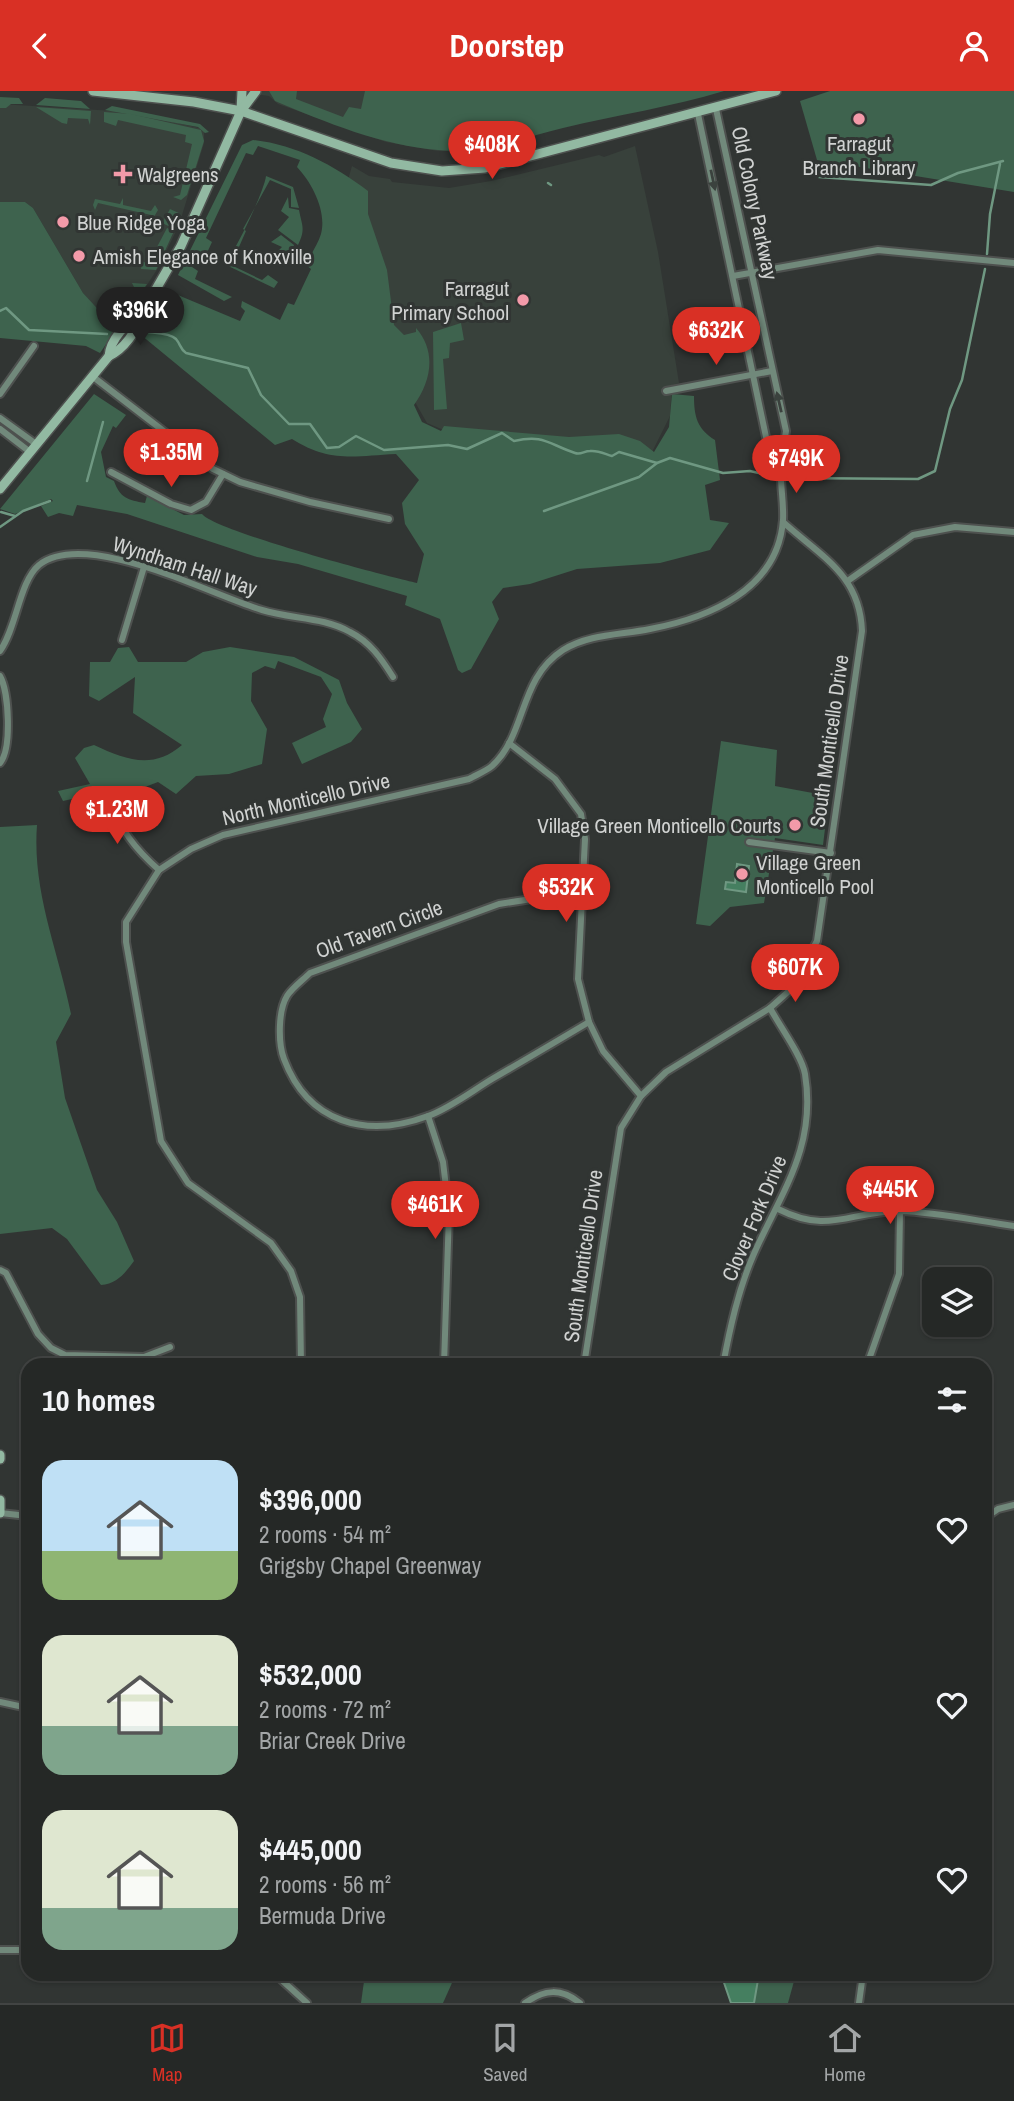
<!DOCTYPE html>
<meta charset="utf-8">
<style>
body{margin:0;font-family:"Archivo Narrow",sans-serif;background:#313432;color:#f1f3f6;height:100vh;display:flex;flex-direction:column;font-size:26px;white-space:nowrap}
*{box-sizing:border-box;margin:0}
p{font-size:23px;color:#a3a6a7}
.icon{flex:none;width:38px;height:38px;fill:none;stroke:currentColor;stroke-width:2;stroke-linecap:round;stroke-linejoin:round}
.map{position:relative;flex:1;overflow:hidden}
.sheet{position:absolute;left:21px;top:1267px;width:971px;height:623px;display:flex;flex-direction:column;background:#252826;border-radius:21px;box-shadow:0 2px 5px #0004,0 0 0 2px #424443}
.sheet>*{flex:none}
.fabs{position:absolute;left:922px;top:1176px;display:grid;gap:14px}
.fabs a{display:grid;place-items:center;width:70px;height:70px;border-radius:14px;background:#252826;box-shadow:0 2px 5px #0004,0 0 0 2px #424443;font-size:35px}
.price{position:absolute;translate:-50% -60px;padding:0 16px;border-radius:24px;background:#d93025;color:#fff;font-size:23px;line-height:46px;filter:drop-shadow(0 2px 4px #0008)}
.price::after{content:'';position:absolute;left:50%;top:42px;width:21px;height:16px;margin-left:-10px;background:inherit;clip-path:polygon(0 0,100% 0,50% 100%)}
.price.current{background:#222;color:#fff}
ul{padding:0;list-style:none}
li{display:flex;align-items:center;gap:21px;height:175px;padding:0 21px}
li span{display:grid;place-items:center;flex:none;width:196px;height:140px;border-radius:21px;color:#555}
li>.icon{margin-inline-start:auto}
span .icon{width:84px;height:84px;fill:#fffc;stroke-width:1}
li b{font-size:30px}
h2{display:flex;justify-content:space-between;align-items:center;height:84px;padding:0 21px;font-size:30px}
header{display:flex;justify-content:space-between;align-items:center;height:91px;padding:0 21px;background:#d93025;color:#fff;font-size:32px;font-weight:800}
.tabs{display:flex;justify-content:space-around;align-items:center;height:98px;border-top:2px solid #424443;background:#252826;font-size:19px;color:#a3a6a7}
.tabs a{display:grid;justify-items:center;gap:4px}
.tabs .current{color:#d93025}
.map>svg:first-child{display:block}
</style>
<header><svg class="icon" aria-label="back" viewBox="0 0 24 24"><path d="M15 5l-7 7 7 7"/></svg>Doorstep<svg class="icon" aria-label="person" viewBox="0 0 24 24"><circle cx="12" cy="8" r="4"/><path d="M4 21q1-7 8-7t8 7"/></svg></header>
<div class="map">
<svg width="1014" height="1912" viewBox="0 0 1014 1912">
<rect width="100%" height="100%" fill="#313533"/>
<g fill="#38413b">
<path d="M233,0H461L452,60H438L386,51L278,13L269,5Z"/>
<path d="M0,13L130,21L204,38V52L179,134L158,177L119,237L99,222L83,202L33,117L25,111H0Z"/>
<path d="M635,55L658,161L679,292L672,294L670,325L651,363L446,340L427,332L411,304L338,124L352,75L369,85L390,88L392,91L449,97L491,90L599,64L604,66Z"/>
</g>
<g fill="#3e634e">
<path d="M269,0H297L296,8L343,26L349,16L361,18L365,0H724C671,16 617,24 563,37C522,47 480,63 438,59C383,55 325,31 275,10Z"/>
<path d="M830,0H1014V101L817,69L800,10Z"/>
<path d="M0,6L19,7L23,13H11L6,17H0Z"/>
<path d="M45,7L81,10L90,18L36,14Z"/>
<path d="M112,15L200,33L209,41L205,42L198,36L105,19Z"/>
<path d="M36,16L91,20L90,34L88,28L68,27L67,33L62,32Z"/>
<path d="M104,21L131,23L201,39L204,50L187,104L181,109L173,106L180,104L192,53L185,51L186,44L118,29L116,35L104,31Z"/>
<path d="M253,49C297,54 333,74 368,100V123L387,179L394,234L404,244L416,241V237C437,261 431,290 414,314L422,331L441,340L444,335L569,346L619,343L640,350L654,361L669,336L672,303L694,305C694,325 697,338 715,349L720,389L705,394L710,429L729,432L710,459L660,472L577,478L530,493L503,497L492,511L499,528L471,578L462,582L458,579L440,528L405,514L407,505L298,473L257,466L127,423L77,414L73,425L59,422L48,426L41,415L53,410L51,408L15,423L0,418L94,303L126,324L116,337L113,335L101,361L106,386L114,390C120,407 128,409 145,412L147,405L184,424L202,423C215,440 385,485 417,492L424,463L405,433L402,412L419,389L396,363C354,365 330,372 292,348L275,354L141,244L173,202L240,230L245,220L241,216L242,210L280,229L288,212L294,214L311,178L306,174C310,164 318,153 321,143C327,120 312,92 297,76L300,69L258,55L253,64L246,62L206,147L212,151L206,164L200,161L192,176L198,180L195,188L232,206L224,210L178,184L242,54Z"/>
<path d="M266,85L293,96L299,117L291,116V98L270,89L243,138L246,140L231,174L262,189L268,184L278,191L274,197L224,173C235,162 264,101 266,85Z"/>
<path d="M288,106L289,117L299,119C302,135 306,138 298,154L278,139L289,126L281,120Z"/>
<path d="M123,107V114L151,120L155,114L158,119L151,131V124L98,112L95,119L93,114L95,108L120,113Z"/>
<path d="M0,111H25L33,117L83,202L105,226L111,220L116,224L135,198L132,192L147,193L100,262L86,255L0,247Z"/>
<path d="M170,118L181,123L175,138L162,132Z"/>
<path d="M167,137L174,140L158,175L156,179L141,178L142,170L148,173Z"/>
<path d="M281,144L294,154L289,167L277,161L282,156L271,151Z"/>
<path d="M461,232L464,249L450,252L449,267L443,268L447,318L434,319L433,241Z"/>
<path d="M129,556L138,571H186L203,561L230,556L294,566L339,589L347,612L362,638L351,651L302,673L292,652L326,636L323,628L332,603L321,586L278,570L275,578L265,575L252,582L251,610L267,638L262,673L229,683L196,685L176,703L158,691L137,699L153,720L133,736L113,706L112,699L63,710L58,700L90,693L75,667L84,657L94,654C126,669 153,679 182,654L133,622L135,586L99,610L89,605L90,571H110L118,557Z"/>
<path d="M721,650L777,659L775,695L829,705L823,754L775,747L764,812L730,816L710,835L696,833Z"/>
<path d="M37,734C32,801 58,859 71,923L56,951L65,1007L97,1099L117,1131L134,1170C125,1182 117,1193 101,1194L67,1148L52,1137L0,1143V736Z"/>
<path d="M365,1883H456L443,1912H361Z"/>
<path d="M726,1883H796L788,1912H742Z"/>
</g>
<g fill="#457f60" stroke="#6f9882" stroke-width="2">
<path d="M737,773L749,775L746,801L725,798L726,791L735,792Z"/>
<path d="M721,1883H759L754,1912H731Z"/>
</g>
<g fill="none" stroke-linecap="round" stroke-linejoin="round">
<g stroke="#6f9882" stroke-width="2.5">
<path d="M819,86L931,94L958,82L1003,70"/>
<path d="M548,92L551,94"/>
<path d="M987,163L990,123L1000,73"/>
<path d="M0,220L6,217L29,239L107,243"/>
<path d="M148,241C156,242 170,242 176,248C181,254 180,258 186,262L248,277L261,304L289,333H310L327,357L339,356L356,345L384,359L448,354L467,358L502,342L514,350C544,343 548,353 575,362C581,364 584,360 590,360C598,359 605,363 612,365L619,361L657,372"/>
<path d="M790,387L918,388L935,380L950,318L962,289L985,178"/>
<path d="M87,390L103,331"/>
<path d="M544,420L639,386L657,372L670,367L723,382L750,380L772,385"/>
<path d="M1,421L15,425"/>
<path d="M0,436L23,420L50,410"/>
</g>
<g stroke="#4e514f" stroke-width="10">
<g id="street">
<path d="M698,23L766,346L780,376"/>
<path d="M733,185L878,159L1014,172"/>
<path d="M92,285L213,378L240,391L310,411L389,428"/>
<path d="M666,300L772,280"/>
<path d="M0,303L34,255"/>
<path d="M0,327L36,353"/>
<path d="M0,338L30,361"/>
<path d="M111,381L171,413L191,419L206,411L223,383"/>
<path d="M849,489L913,444L955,436L1014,441"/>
<path d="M122,549L144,476"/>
<path d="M0,560C17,536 19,491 39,474C86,437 211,504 262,519C291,528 324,526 350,541C370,551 381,567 393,586"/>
<path d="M0,585C9,601 12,658 0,672"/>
<path d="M509,652L555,688L581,723L585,748L578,888L589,931L603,960L641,1005"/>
<path d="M109,708C120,738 135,758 159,779"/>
<path d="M749,751L831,762"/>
<path d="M582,808L538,807L499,813L310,882C303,889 292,897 287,905C278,920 278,952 284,968C308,1032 366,1048 428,1025C450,1017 472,1000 492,988C525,969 557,950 589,931"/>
<path d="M428,1025L443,1071L449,1121L444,1274"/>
<path d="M778,1118C830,1144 849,1120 900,1120C937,1121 977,1130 1014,1135"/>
<path d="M0,1179L6,1182L38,1243L51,1257L65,1264L144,1266L170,1256"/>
<path d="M301,1274L300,1206L291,1180L271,1152L188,1092L161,1050L126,851V831L159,779L191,758L223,744L469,688C476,684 486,680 492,675C527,643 518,588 563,559C589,543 620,544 650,538C708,527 778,499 783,429C784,412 780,394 781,376C782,364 784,352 786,340L716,18"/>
<path d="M584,1274L621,1037L641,1005L666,981L770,917L789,900L817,850L862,540C860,484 822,466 783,431"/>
<path d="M723,1274C730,1237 738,1200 753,1165C780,1103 817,1057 805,983C802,965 779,934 770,917"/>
<path d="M867,1274L899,1183L900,1120"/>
<path d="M0,1422L28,1425"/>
<path d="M985,1427L998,1418L1014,1414"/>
<path d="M0,1611L28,1617"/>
<path d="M0,1859H28"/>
<path d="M275,1883L307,1912"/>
<path d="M525,1912C545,1898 561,1897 580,1912"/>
<path d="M859,1912L863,1883"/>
</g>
</g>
<g stroke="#4e514f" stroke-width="12">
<g id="secondary">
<path d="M93,0L194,11L241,20L391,72L442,80L485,77L776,0"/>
<path d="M241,19L242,0"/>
<path d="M109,265C123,259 138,239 141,224"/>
<path d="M0,398L109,265C110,249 127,230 141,224L181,155L241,20L256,0"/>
<path d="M0,1364V1368"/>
<path d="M0,1409V1422"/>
</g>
</g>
<use href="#street" stroke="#71897b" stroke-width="6"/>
<use href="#secondary" stroke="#92b9a2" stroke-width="9"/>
</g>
<defs><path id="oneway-solid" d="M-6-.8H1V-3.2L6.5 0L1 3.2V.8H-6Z" transform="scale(1.75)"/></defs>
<g fill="#3b423e">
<use href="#oneway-solid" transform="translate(713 89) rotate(78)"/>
<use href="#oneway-solid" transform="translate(779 311) rotate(-103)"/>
</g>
<g fill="#f39aa9" stroke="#313533" stroke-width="2.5">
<circle cx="859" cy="28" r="7"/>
<path d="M119.5 72.5h7v7h7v7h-7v7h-7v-7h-7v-7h7z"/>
<circle cx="63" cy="131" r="7"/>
<circle cx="79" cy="165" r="7"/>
<circle cx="523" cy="209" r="7"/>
<circle cx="795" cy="734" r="7"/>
<circle cx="742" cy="783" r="7"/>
</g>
<g text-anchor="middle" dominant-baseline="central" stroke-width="6" stroke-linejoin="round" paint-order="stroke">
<g font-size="21" fill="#d0d2d1" stroke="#313533" text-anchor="start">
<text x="859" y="52" text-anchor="middle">Farragut<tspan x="859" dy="24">Branch Library</tspan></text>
<text x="137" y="83">Walgreens</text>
<text x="77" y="131">Blue Ridge Yoga</text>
<text x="93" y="165">Amish Elegance of Knoxville</text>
<text x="509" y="197" text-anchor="end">Farragut<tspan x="509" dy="24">Primary School</tspan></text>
<text x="781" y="734" text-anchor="end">Village Green Monticello Courts</text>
<text x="756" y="771">Village Green<tspan x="756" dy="24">Monticello Pool</tspan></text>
</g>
<g font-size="21" fill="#d0d2d1" stroke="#313533">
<text transform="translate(755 112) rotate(78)">Old Colony Parkway</text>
<text transform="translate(185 475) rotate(18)">Wyndham Hall Way</text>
<text transform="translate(829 650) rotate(-82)">South Monticello Drive</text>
<text transform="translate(306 708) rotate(-13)">North Monticello Drive</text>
<text transform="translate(379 838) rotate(-20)">Old Tavern Circle</text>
<text transform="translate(754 1127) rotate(-67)">Clover Fork Drive</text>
<text transform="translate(583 1165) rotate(-82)">South Monticello Drive</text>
</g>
</g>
</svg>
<div class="fabs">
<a><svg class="icon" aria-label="layers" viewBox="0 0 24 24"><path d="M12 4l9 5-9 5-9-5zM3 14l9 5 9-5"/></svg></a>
</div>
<b class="price" style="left:492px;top:90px">$408K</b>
<b class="price current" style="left:140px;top:256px">$396K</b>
<b class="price" style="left:716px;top:276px">$632K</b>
<b class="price" style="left:171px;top:398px">$1.35M</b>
<b class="price" style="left:796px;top:404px">$749K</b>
<b class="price" style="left:117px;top:755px">$1.23M</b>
<b class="price" style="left:566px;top:833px">$532K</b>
<b class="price" style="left:795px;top:913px">$607K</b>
<b class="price" style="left:890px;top:1135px">$445K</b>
<b class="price" style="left:435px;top:1150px">$461K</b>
<section class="sheet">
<h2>10 homes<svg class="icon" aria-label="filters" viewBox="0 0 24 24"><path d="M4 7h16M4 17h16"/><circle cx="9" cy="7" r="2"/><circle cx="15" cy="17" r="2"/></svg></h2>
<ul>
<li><span style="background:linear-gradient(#bfe0f5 65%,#8fb573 0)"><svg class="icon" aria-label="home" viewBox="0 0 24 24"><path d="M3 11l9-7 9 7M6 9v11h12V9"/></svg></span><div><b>$396,000</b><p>2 rooms · 54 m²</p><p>Grigsby Chapel Greenway</p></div><svg class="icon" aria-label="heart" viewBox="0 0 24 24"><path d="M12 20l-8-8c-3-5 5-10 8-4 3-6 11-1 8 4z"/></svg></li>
<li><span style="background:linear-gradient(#dfe7d0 65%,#7fa58c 0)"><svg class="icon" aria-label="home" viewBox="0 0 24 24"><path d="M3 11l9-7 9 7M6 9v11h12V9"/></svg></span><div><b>$532,000</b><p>2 rooms · 72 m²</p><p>Briar Creek Drive</p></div><svg class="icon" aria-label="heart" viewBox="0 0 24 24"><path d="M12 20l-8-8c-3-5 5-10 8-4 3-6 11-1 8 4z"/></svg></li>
<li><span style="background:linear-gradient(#dfe7d0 70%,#7fa58c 0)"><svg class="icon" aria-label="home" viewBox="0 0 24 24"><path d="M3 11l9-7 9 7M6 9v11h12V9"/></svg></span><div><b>$445,000</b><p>2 rooms · 56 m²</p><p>Bermuda Drive</p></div><svg class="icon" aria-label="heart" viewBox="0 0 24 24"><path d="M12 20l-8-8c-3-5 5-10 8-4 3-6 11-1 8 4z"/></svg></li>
</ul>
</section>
</div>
<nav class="tabs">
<a class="current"><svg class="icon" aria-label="map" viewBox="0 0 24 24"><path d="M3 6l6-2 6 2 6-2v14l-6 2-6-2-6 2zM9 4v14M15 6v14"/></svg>Map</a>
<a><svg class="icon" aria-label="saved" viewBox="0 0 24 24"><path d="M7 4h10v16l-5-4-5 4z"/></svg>Saved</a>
<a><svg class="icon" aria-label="home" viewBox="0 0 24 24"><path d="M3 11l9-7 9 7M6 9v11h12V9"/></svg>Home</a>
</nav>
